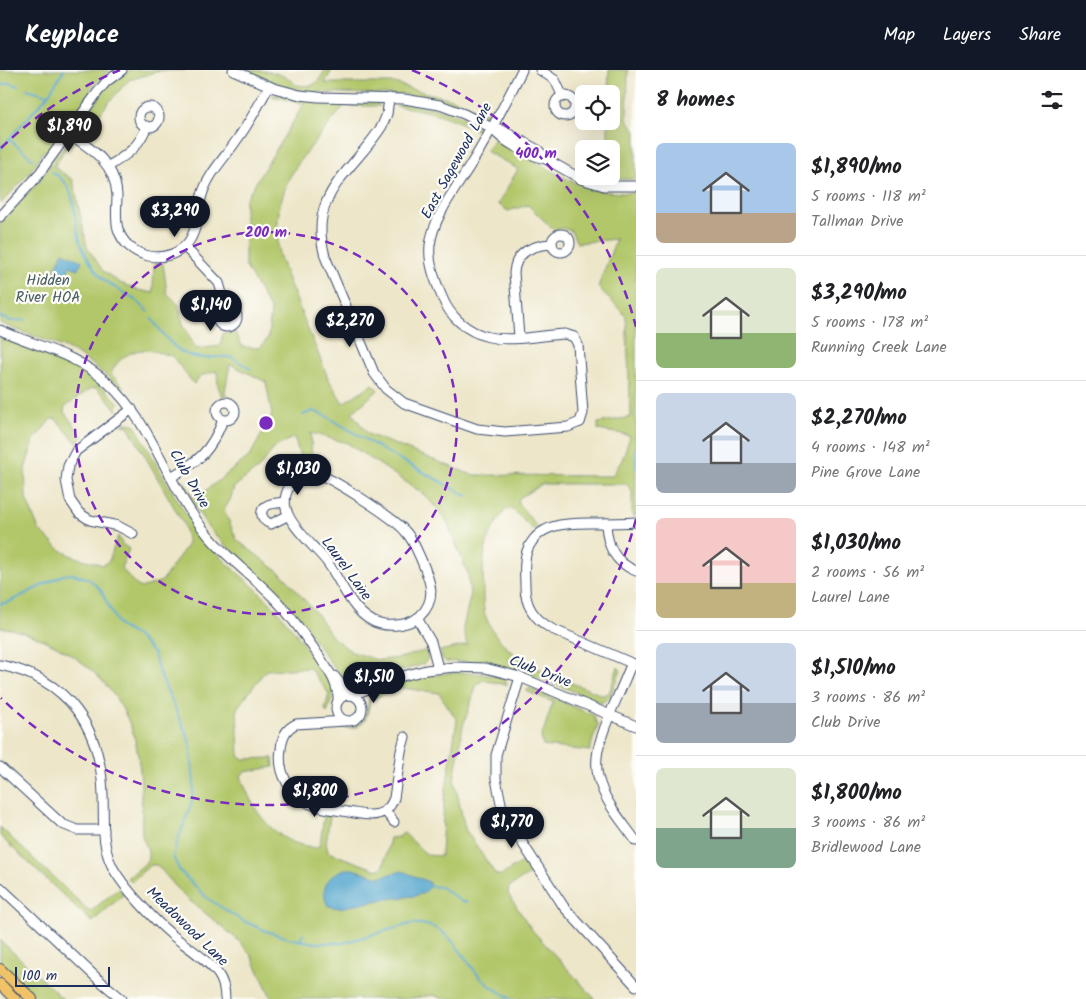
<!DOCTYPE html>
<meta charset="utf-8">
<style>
body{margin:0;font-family:Kalam,sans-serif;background:#f6f6f6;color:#202124;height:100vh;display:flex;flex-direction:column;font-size:19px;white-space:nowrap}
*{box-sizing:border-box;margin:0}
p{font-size:16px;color:#757577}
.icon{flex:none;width:28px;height:28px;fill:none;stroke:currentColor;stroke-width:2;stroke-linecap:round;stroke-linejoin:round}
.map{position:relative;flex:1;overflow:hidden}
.panel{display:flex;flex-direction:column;background:#fff;width:450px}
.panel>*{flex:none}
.tools{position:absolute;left:575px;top:15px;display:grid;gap:10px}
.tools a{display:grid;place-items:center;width:45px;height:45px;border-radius:8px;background:#fff;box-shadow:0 5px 20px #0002;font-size:25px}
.scale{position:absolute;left:15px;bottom:12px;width:95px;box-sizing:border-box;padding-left:5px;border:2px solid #1b2f5e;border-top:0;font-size:14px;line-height:18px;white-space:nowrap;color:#1b2f5e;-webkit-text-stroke:4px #fdfcf7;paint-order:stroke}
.price{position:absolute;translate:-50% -42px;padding:0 11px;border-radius:18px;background:#111827;color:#fff;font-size:16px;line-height:32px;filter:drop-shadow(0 1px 2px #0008)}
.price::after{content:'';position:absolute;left:50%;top:30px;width:15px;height:11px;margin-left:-8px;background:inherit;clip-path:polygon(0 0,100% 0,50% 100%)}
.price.selected{background:#222;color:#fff}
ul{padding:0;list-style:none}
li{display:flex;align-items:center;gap:15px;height:125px;padding:0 20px}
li+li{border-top:1px solid #e0e0e0}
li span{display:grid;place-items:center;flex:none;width:140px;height:100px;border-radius:8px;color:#555}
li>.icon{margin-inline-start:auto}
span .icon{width:60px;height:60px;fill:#fffc;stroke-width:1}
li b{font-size:21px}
h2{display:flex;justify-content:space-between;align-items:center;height:60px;padding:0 20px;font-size:21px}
header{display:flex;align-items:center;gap:30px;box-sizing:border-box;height:70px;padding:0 25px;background:#111827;color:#fff}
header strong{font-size:24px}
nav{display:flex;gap:28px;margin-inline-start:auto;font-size:18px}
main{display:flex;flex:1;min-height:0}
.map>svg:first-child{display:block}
</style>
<header>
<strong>Keyplace</strong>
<nav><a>Map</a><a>Layers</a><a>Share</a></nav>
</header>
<main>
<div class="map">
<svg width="636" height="929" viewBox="0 0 636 929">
<rect width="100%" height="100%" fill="#fdfcf7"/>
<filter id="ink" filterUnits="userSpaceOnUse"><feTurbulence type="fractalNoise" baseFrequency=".02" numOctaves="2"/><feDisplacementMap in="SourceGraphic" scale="10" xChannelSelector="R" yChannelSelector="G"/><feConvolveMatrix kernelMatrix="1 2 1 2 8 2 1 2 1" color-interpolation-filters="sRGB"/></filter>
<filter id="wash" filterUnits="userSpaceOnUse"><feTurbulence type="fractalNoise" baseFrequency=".0096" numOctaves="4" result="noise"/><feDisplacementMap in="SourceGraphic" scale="20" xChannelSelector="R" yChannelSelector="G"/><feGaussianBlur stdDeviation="1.12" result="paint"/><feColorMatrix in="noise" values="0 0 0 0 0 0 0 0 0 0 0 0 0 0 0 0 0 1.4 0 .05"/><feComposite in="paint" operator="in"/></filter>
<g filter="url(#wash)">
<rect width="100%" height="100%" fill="#ede6c9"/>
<g fill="#b2c76b" stroke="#667b64">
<path d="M0,0H110L90,18L91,22L50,81H44L28,105L0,134Z"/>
<path d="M129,0H185H163L129,10L108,33L84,66L78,62L79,54L107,17Z"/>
<path d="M244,0C262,0 283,1 296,15C314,17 316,16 325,0H332L325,13H395L411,19L452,29L484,43L494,41L490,46H486L477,42L470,41L442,32L409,25L307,22L281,16Z"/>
<path d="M609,0H628L627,49L636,61V109H616L598,106H611V79H608V51H611V24H608Z"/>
<path d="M278,24C310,33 343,32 377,32L380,36H344L301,89L288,110L280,134L277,159L279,184L287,207L328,308L343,333L373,314L378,320L352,343L368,364L472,405L612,406L622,390L630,367L628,365L598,360V353L631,347L626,246L598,217L616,169L577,173L571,161L562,158L554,160L528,135L508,141L498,134L518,99L486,81L492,71L502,70C527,85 563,111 590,118C605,123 621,123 636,123V446H632V420L626,414H542L519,428L518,433L537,457L533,460L512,439H506C486,466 483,479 483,513C483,525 482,539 487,550C506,594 562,608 602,625L609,623L618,597L621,601L609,628L601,633C551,612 502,588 446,592L442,588L440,581L467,575L463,558L470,527L468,504L447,452L437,438L421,422L347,373L311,363L312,397L304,399L294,367L274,378L260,397L234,417L230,430L224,440L237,470L284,506L315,542L333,568L352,582L378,590L400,588L427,580L428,588L424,594L393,603L358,620L349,619L290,536L271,517L223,473L207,456L181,413L184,411L195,429L250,386L272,345L266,312L230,294L225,321L226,326H222L218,316L217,301L200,306L194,314L172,286C163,284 153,280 144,280C130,280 115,291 111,304L124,317L121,319C104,303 86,288 65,278C44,268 21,263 0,253V153L37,113L63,77L69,73L72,74H68L54,97L73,110L87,177L103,201L120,213L138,220L153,223L154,194L163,193L167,223L178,234L183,254L196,279L220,276L223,263L235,262L243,277L260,278L268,268L271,241L245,195V130L304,34L272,26Z"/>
<path d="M403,33C424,36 471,42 480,62C452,47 428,40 396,36Z"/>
<path d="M0,266C15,272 30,276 45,282C73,293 97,310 118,332L117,341L107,328L96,318L90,319L65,337L64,342L83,367L76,372L56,349H51L34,370L25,399L26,429L39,460L59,479L72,486L103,495L109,491L118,466L122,474L129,479L121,498L136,515L141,518L162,511L188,474L184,455L128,356L122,355L126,353L134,354C157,393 177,436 206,471C225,495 251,512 272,535C296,560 314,590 334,618V624L327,643L325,639L329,624L310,598L266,600L237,638L239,686L243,689L273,688L274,697L244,702L241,706C250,734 265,759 292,772C299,775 308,776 315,778L320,775L324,745L330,746L326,773L328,782L377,800L383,797L390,768L398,767L404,763L427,785L441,786L444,731L457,650L439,623L402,618L383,624L370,631C368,644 365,659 348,658C343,658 340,657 337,654C345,657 352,659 359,654C370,646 364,631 374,624C379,620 386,618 392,616C428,602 469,598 506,609L507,615L483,610L477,614L463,656L454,709L465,759L496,805H502L525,790L533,802L509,817L508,824L532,860L595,929H443L434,925L406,929H272L251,885L238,870L183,825L157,795H150L131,812L127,808C133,803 144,796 147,790C151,781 144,774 142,765C141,758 142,749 142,742C141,718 141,694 135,670C119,608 60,567 0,557Z"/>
<path d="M530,618L595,646L594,648L598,655L592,672L590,681L543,676L541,668L553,632L526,621Z"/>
<path d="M0,757L90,842L119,818L124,824L92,852L0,766Z"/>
<path d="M0,870L63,929H38L0,893Z"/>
</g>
<g fill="#53a6ce" stroke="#376a96">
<path d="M63,182L82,191L78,199L70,196L64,209L53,204Z"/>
<path d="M345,799H353L379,807L402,801L429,812V818L424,823L414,826L386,829L339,838L328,836C319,818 328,805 345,799Z"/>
</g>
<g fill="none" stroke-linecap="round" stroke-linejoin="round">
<g stroke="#53a6ce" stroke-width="2">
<path d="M0,16L9,13L18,16"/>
<path d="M27,19L48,25"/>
<path d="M9,69L33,89"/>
<path d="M0,79L48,25L64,0"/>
<path d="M52,102C83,118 70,155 84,181C89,191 96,203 104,210C119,222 136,227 148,242"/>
<path d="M0,247L11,251L25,250"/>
<path d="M151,248C171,274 181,293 218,287"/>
<path d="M220,287H231L251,299"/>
<path d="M303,345L313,341L326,346L388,383L467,426"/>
<path d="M636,398V372"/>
<path d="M0,534L9,532L63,505L73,504L89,509L100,519L119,556L137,566L154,584L158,600L190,672L194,714L192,732L176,775L173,787L180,801L207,828L241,850L266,861L288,868L315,873H343L410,854C453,851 459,888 485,912C493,919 503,923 511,929"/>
<path d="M428,816L441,817L462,832H466"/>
<path d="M300,871L303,864"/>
</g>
</g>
</g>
<g filter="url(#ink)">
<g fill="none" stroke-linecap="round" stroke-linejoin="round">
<g stroke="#3a4a6e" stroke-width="11">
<g id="minor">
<path d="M233,0L274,18L300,25L318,27L404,29L440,35L464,44L492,58L500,59L538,80L546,89L581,109L604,116H636"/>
<path d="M522,0C506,32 490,64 471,94C456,119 434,145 430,175C428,193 435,210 442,227C450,247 467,262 489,267C511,272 542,265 565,264L574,267"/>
<path d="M540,0L555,10L563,27"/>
<circle cx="565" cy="36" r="10"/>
<path d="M389,28L387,44L382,56C353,102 305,125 326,189L374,303L386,319L404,333L477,359L505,362L568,357L580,352"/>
<circle cx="149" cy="47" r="10"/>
<path d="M492,58C501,71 530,86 546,89"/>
<path d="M68,63C92,79 115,93 117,125C117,136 115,148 118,159C127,188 165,196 186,175C198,162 197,141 202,125C208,104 224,89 236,71C249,54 259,35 269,16"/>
<path d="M109,96C128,84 138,78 147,56"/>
<path d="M0,147L36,108L97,23L106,12L122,0"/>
<circle cx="561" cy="173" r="9"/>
<path d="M184,176L219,213L226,237"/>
<circle cx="227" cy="247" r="10"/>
<path d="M0,260C38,277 75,283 108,313C156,357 170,426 215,473C233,492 254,508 273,527C291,545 305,566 319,586C328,600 339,614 338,631"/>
<path d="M519,267L514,203C515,182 533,175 552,174"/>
<path d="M574,267L578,275L583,343L580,352"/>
<circle cx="226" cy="341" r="9"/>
<path d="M132,339L76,381L68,396L66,410L70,430L79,443L90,450L118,456L133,464"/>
<path d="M316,404C330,406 395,449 405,461C412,468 416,478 420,487C429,508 439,528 420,546C410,555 392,557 380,554C353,547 342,512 327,492C312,472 271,444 290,416C296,407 305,404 316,404Z"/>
<path d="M171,407C199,391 211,381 223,350"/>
<path d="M285,432C280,433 273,433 268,435C257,440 262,451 271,454L287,446"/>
<path d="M636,452C622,453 608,453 593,453C568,453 538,452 527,481C523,492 525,505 525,516C525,536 534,549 552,559L636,595"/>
<path d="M606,453C607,476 614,492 636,501"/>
<path d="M417,548L431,572L438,598"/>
<path d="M632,593C625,609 619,624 612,639C602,665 590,689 601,716C608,736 624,754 636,771"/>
<path d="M0,595C69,609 101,658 103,725C104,748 101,775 112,796C122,816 154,850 172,865C187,877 206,888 218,904C223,911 225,920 225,929"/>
<path d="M334,606L350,625"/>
<path d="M520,607L496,685V709L502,738L510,754L564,837L636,916"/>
<circle cx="349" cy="638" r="13"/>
<path d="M352,625L399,607L426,600L455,597L485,598L520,607L636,656"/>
<path d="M345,651L296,654C285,659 282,668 281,679C277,702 290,727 313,735C324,739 336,740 348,742C357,743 369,747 378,744C387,742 391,736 394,728L401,681L405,667"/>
<path d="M0,697L62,754L77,760H104"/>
<path d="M385,741L394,752"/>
<path d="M0,817L99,910L122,929"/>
</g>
</g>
<g stroke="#3a4a6e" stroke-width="12">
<g id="major">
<path d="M0,899L32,929"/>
<path d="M0,914L15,929"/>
</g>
</g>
<use href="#minor" stroke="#fff" stroke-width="9"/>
<use href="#major" stroke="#f1c369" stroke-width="10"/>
</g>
</g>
<g fill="none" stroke="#7b2cbf" stroke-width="2.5" stroke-dasharray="9 6">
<circle cx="266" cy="353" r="191"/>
<path d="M636 449A382 382 0 0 1 1 628M1 78A382 382 0 0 1 120 0M412 0A382 382 0 0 1 636 257"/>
</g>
<g text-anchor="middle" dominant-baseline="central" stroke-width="4.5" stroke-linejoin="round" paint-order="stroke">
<g font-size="15" fill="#1b2f5e" stroke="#fdfcf7">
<text transform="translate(457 91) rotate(-61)">East Sagewood Lane</text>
<text transform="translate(189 409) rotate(60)">Club Drive</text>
<text transform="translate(346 499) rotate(54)">Laurel Lane</text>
<text transform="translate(540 602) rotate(21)">Club Drive</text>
<text transform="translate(187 857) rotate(44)">Meadowood Lane</text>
</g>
<g font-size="15" fill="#485d62" stroke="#fdfcf7">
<text x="48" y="211">Hidden<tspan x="48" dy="17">River HOA</tspan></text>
</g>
</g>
<circle cx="266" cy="353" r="8" fill="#7b2cbf" stroke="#fdfcf7" stroke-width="2.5"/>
<g font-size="15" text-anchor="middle" font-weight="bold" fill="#7b2cbf" stroke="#fdfcf7" stroke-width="4.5" stroke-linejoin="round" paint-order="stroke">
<text x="536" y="88">400 m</text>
<text x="266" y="167">200 m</text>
</g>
</svg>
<div class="tools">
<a><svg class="icon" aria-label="locate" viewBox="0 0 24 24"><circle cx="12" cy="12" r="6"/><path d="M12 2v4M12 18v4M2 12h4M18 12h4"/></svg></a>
<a><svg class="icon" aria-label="layers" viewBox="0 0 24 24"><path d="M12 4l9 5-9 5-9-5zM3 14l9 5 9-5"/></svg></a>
</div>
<div class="scale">100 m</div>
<b class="price selected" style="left:69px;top:83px">$1,890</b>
<b class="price" style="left:175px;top:168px">$3,290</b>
<b class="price" style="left:211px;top:262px">$1,140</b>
<b class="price" style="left:350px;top:278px">$2,270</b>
<b class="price" style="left:298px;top:426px">$1,030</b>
<b class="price" style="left:374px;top:634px">$1,510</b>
<b class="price" style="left:315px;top:748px">$1,800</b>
<b class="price" style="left:512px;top:779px">$1,770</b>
</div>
<section class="panel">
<h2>8 homes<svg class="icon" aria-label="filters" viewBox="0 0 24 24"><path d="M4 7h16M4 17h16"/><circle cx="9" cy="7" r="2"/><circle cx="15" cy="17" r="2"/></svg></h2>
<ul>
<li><span style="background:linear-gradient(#a9c7e8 70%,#b9a48a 0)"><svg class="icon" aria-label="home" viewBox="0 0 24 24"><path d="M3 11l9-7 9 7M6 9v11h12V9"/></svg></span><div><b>$1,890/mo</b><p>5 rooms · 118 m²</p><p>Tallman Drive</p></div></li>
<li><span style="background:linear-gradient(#dfe7d0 65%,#8fb573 0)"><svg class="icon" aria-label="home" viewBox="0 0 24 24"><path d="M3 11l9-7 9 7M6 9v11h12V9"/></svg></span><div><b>$3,290/mo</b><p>5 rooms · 178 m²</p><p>Running Creek Lane</p></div></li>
<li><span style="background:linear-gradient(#c9d6e8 70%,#9aa5b1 0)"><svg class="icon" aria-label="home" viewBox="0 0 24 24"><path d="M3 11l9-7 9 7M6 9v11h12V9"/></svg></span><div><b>$2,270/mo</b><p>4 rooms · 148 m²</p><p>Pine Grove Lane</p></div></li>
<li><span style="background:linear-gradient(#f6c9c9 65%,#c2b280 0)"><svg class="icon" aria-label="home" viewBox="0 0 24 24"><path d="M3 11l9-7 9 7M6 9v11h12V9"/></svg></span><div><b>$1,030/mo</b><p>2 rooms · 56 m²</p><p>Laurel Lane</p></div></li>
<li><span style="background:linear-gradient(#c9d6e8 60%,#9aa5b1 0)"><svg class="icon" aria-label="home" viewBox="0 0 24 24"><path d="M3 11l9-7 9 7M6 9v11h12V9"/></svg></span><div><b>$1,510/mo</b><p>3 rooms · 86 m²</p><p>Club Drive</p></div></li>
<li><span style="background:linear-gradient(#dfe7d0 60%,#7fa58c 0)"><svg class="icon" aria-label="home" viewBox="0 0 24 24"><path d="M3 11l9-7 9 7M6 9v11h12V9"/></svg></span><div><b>$1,800/mo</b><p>3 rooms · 86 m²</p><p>Bridlewood Lane</p></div></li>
</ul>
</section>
</main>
